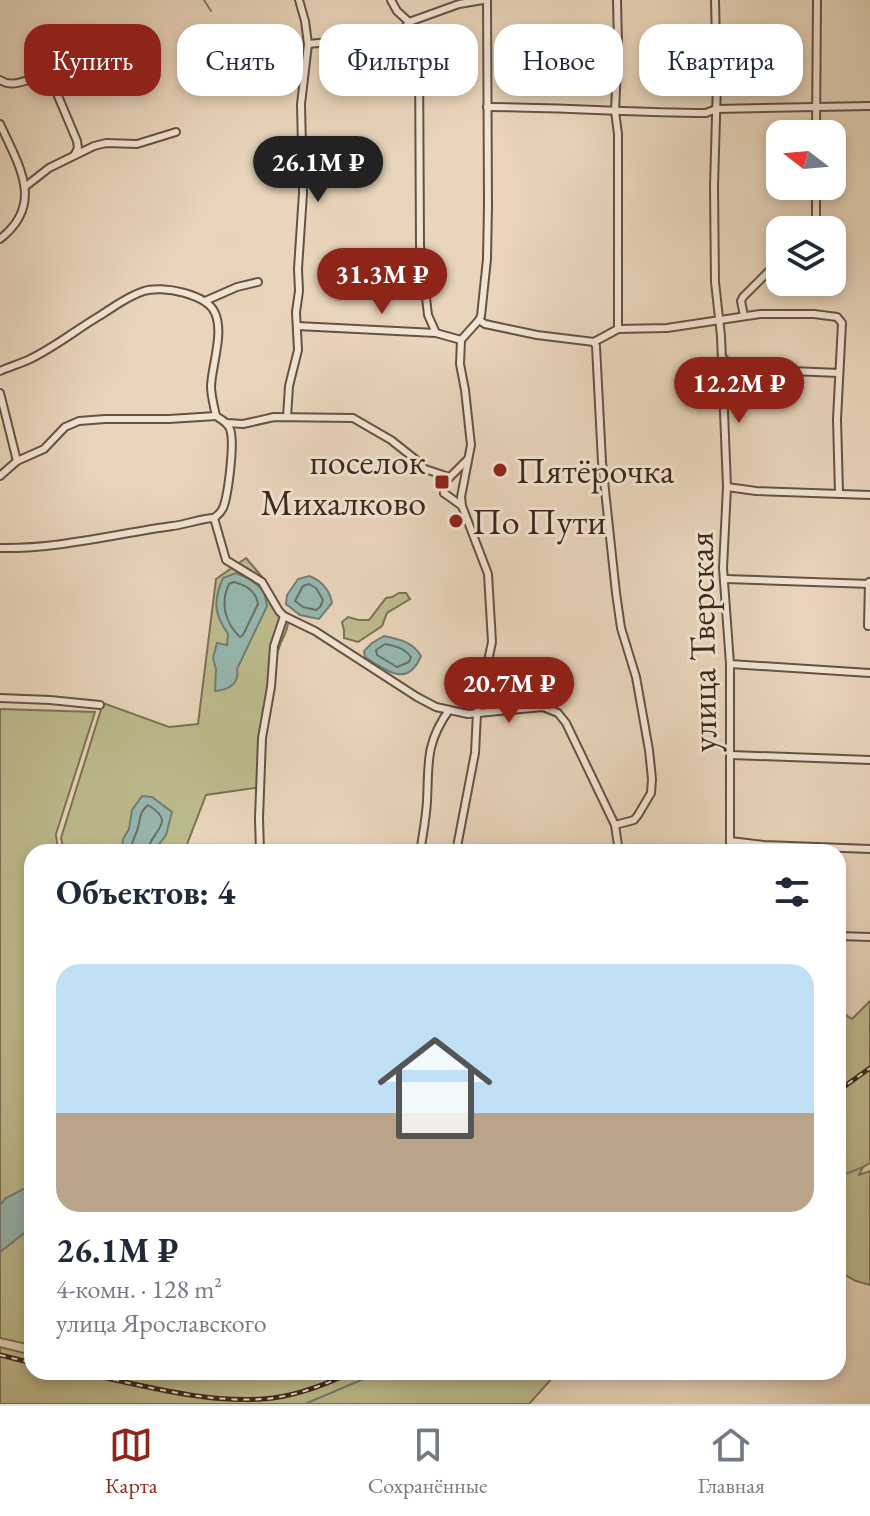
<!DOCTYPE html>
<html lang="ru">
<meta charset="utf-8">
<style>
body{margin:0;font-family:"EB Garamond",serif;background:#f6f6f7;color:#1f2937;height:100vh;display:flex;flex-direction:column;font-size:30px;white-space:nowrap}
*{box-sizing:border-box;margin:0}
p{font-size:26px;color:#747a83}
.icon{flex:none;width:44px;height:44px;fill:none;stroke:currentColor;stroke-width:2;stroke-linecap:round;stroke-linejoin:round}
.map{position:relative;flex:1;overflow:hidden}
.drawer{position:absolute;left:24px;top:844px;width:822px;height:536px;display:flex;flex-direction:column;background:#fff;border-radius:24px;box-shadow:0 4px 12px #0003}
.drawer>*{flex:none}
.guide{position:absolute;left:24px;top:24px;width:822px;height:72px;display:flex;gap:16px}
.needle{width:52px;rotate:286deg}
.fabs{position:absolute;left:766px;top:120px;display:grid;gap:16px}
.fabs a{display:grid;place-items:center;width:80px;height:80px;border-radius:16px;background:#fff;box-shadow:0 4px 12px #0003;font-size:40px}
.price{position:absolute;translate:-50% -68px;padding:0 18px;border-radius:28px;background:#8f2418;color:#fff;font-size:26px;line-height:52px;filter:drop-shadow(0 2px 4px #0008)}
.price::after{content:'';position:absolute;left:50%;top:48px;width:24px;height:18px;margin-left:-12px;background:inherit;clip-path:polygon(0 0,100% 0,50% 100%)}
.price.on{background:#222;color:#fff}
ul{padding:0;list-style:none}
li{display:grid;align-content:center;gap:16px;height:424px;padding:0 32px}
li span{display:grid;place-items:center;height:248px;border-radius:24px;color:#555}
li>.icon{margin-inline-start:auto}
span .icon{width:144px;height:144px;fill:#fffc;stroke-width:1}
li b{font-size:34px}
h2{display:flex;justify-content:space-between;align-items:center;height:96px;padding:0 32px;font-size:34px}
.chip{padding:0 28px;border-radius:24px;background:#fff;box-shadow:0 4px 12px #0003;font-size:28px;line-height:72px}
.chip.on{background:#8f2418;color:#fff}
.tabs{display:flex;justify-content:space-around;align-items:center;height:112px;border-top:2px solid #e0e1e3;background:#fff;font-size:22px;color:#747a83}
.tabs a{display:grid;justify-items:center;gap:4px}
.tabs .on{color:#8f2418}
.map>svg:first-child{display:block}
</style>
<div class="map">
<svg width="870" height="1404" viewBox="0 0 870 1404">
<rect width="100%" height="100%" fill="#e9d5bb"/>
<filter id="stains"><feTurbulence type="fractalNoise" baseFrequency=".0025" numOctaves="4"/><feColorMatrix values="0 0 0 0 .2 0 0 0 0 .09 0 0 0 0 .02 0 0 0 .5 -.17"/></filter>
<radialGradient id="worn" r=".72"><stop offset=".6" stop-color="#630" stop-opacity="0"/><stop offset="1" stop-color="#630" stop-opacity=".3"/></radialGradient>
<g fill="#bdbb8c" stroke="#7c7155" stroke-width="2">
<path d="M246,558L263,578L267,595L277,613L289,614C289,633 280,639 277,655C270,699 264,743 262,787L206,795L184,852H64L61,838L103,703L169,727L198,724L216,579Z"/>
<path d="M399,593H406L410,599L387,613L382,626L358,642L344,638V630L342,622L348,617L359,620H369L386,598L392,597Z"/>
<path d="M0,709L95,712L56,834L58,852H32V1345L0,1338Z"/>
<path d="M870,1001V1163L863,1167L859,1175L870,1171V1285L856,1281L838,1271V1016L843,1013L852,1019Z"/>
<path d="M0,1347L32,1355V1372H128L149,1375L152,1372H567L554,1376L529,1404H0Z"/>
</g>
<g fill="#97b8b1" stroke="#727e76" stroke-width="2">
<path d="M236,573L250,579L264,591L267,606L237,669C240,684 228,690 215,691L216,669L213,658L217,643L227,645L228,634C214,614 213,601 223,578Z"/>
<path d="M309,576C321,580 330,590 332,603L319,619L300,615L286,604L287,595L298,579Z"/>
<path d="M384,636C399,639 413,642 421,656C407,689 386,670 365,657L364,651L372,643Z"/>
<path d="M142,796L152,797L172,812L166,835L153,852H122L123,839L129,829L132,810Z"/>
<path d="M27,1187L32,1189V1227L0,1252V1205L6,1198Z"/>
</g>
<g fill="none" stroke-linecap="round" stroke-linejoin="round">
<g stroke="#687068" stroke-width="2">
<path d="M234,582C246,585 256,591 258,604L243,635L240,637C225,623 220,603 229,584Z"/>
<path d="M309,584L316,588L323,600L320,607L316,610L303,607L295,601L303,586Z"/>
<path d="M385,644C396,646 404,648 411,657L409,662L397,667L377,655L376,650Z"/>
<path d="M130,852C131,843 134,839 137,831C141,820 138,813 148,805C178,823 151,830 147,852"/>
</g>
<g stroke="#727e76" stroke-width="2">
<path d="M204,0L211,11"/>
<path d="M838,1177L863,1167"/>
<path d="M305,1404L380,1372"/>
</g>
<g stroke="#665245" stroke-width="10">
<g id="minor">
<path d="M391,0L397,11L409,22L410,32L419,53L420,246L428,315L436,333"/>
<path d="M617,0L618,44L615,111L618,134V329"/>
<path d="M715,0L717,83L714,186L715,282L721,336L727,487L723,568L730,664V852"/>
<path d="M308,44L392,36L401,33L409,22L459,4L483,0"/>
<path d="M0,80C16,91 33,73 50,77L77,141L78,148L75,154"/>
<path d="M487,107C560,107 633,113 706,113L716,109L870,106"/>
<path d="M0,124C19,166 45,204 0,239"/>
<path d="M816,134L817,0"/>
<path d="M26,186L49,168L94,146L106,143L137,144L176,132"/>
<path d="M816,186V230"/>
<path d="M205,301L237,287L258,282"/>
<path d="M744,316L741,301L743,297L769,271L780,264"/>
<path d="M479,320L485,324L537,335L594,342L618,329L667,328L760,314H814L837,317L842,323L837,419L839,493"/>
<path d="M297,326L436,333L461,340"/>
<path d="M594,342L596,346L602,462L616,593L621,628L636,677L649,750L652,779L651,793L638,815L634,820L615,825"/>
<path d="M723,358L729,364L742,369L839,373"/>
<path d="M0,371C9,367 19,364 28,360C54,348 77,329 101,315C115,306 128,296 144,291C162,285 207,294 215,313C224,333 212,365 211,386C211,396 214,406 216,416C222,420 228,423 230,429C235,442 228,496 223,508C220,514 219,514 214,518"/>
<path d="M0,393L17,461"/>
<path d="M287,417L289,386L298,350L296,312L299,291L298,269L303,193L301,104L308,44L305,21L299,0"/>
<path d="M227,423L243,424L274,417L353,418L391,440L415,459L425,469L449,477"/>
<path d="M0,476L17,461L44,449L65,427L79,421L105,419H169L216,416"/>
<path d="M727,487L756,491L870,495"/>
<path d="M444,493L445,482L467,460"/>
<path d="M444,493L462,506"/>
<path d="M214,518L226,560L262,582L279,611L284,616L315,631L417,697L436,707L468,714L543,707L558,713L566,723L615,825L619,852"/>
<path d="M0,548C58,549 115,534 172,526C185,525 202,518 214,518"/>
<path d="M725,579L870,584"/>
<path d="M868,626L869,582"/>
<path d="M730,664L870,673"/>
<path d="M0,698L50,700L100,705"/>
<path d="M731,755L870,760"/>
<path d="M730,841L764,845L870,849"/>
<path d="M260,852L259,818L262,738L271,687L274,646L284,616"/>
<path d="M420,852C423,835 426,818 427,801C429,763 425,744 449,710"/>
<path d="M456,852L475,753L477,713L492,642L488,574L462,506L461,497L471,445L465,390L460,364L461,340L479,320L481,316L487,259L488,205L487,0"/>
<path d="M838,936L870,937"/>
</g>
</g>
<use href="#minor" stroke="#f1e4d3" stroke-width="6"/>
<g stroke="#3a271e" stroke-width="5">
<g id="rail">
<path d="M838,1091L870,1068"/>
<path d="M0,1355L32,1363"/>
<path d="M78,1372C138,1384 201,1403 263,1399C293,1397 325,1385 352,1372"/>
</g>
</g>
<use href="#rail" stroke="#f1e4d3" stroke-width="2" stroke-dasharray="6" stroke-linecap="butt"/>
</g>
<g fill="#8f2418" stroke="#f1e4d3" stroke-width="3">
<circle cx="500" cy="470" r="8"/>
<rect x="434" y="474" width="16" height="16" rx="4"/>
<circle cx="456" cy="521" r="8"/>
</g>
<g text-anchor="middle" dominant-baseline="central" stroke-width="6" stroke-linejoin="round" paint-order="stroke">
<g font-size="36" fill="#3a271e" stroke="#f1e4d3" text-anchor="start">
<text x="426" y="461" text-anchor="end">поселок<tspan x="426" dy="41">Михалково</tspan></text>
<text x="516" y="470">Пятёрочка</text>
<text x="472" y="521">По Пути</text>
</g>
<g font-size="36" fill="#3a271e" stroke="#f1e4d3">
<text transform="translate(702 642) rotate(-91)">улица Тверская</text>
</g>
</g>
<rect width="100%" height="100%" filter="url(#stains)"/>
<rect width="100%" height="100%" fill="url(#worn)"/>
</svg>
<div class="fabs">
<a><svg class="needle" viewBox="-14 -14 28 28"><path d="M0-13l5 13h-10z" fill="#e53935"/><path d="M0 13l5-13h-10z" fill="#747a83"/></svg></a>
<a><svg class="icon" aria-label="layers" viewBox="0 0 24 24"><path d="M12 4l9 5-9 5-9-5zM3 14l9 5 9-5"/></svg></a>
</div>
<b class="price on" style="left:318px;top:204px">26.1M ₽</b>
<b class="price" style="left:382px;top:316px">31.3M ₽</b>
<b class="price" style="left:739px;top:425px">12.2M ₽</b>
<b class="price" style="left:509px;top:725px">20.7M ₽</b>
<div class="guide">
<a class="chip on">Купить</a>
<a class="chip">Снять</a>
<a class="chip">Фильтры</a>
<a class="chip">Новое</a>
<a class="chip">Квартира</a>
</div>
<section class="drawer">
<h2>Объектов: 4<svg class="icon" aria-label="filters" viewBox="0 0 24 24"><path d="M4 7h16M4 17h16"/><circle cx="9" cy="7" r="2"/><circle cx="15" cy="17" r="2"/></svg></h2>
<ul>
<li><span style="background:linear-gradient(#bfe0f5 60%,#b9a48a 0)"><svg class="icon" aria-label="home" viewBox="0 0 24 24"><path d="M3 11l9-7 9 7M6 9v11h12V9"/></svg></span><div><b>26.1M ₽</b><p>4-комн. · 128 m²</p><p>улица Ярославского</p></div></li>
</ul>
</section>
</div>
<nav class="tabs">
<a class="on"><svg class="icon" aria-label="map" viewBox="0 0 24 24"><path d="M3 6l6-2 6 2 6-2v14l-6 2-6-2-6 2zM9 4v14M15 6v14"/></svg>Карта</a>
<a><svg class="icon" aria-label="saved" viewBox="0 0 24 24"><path d="M7 4h10v16l-5-4-5 4z"/></svg>Сохранённые</a>
<a><svg class="icon" aria-label="home" viewBox="0 0 24 24"><path d="M3 11l9-7 9 7M6 9v11h12V9"/></svg>Главная</a>
</nav>
